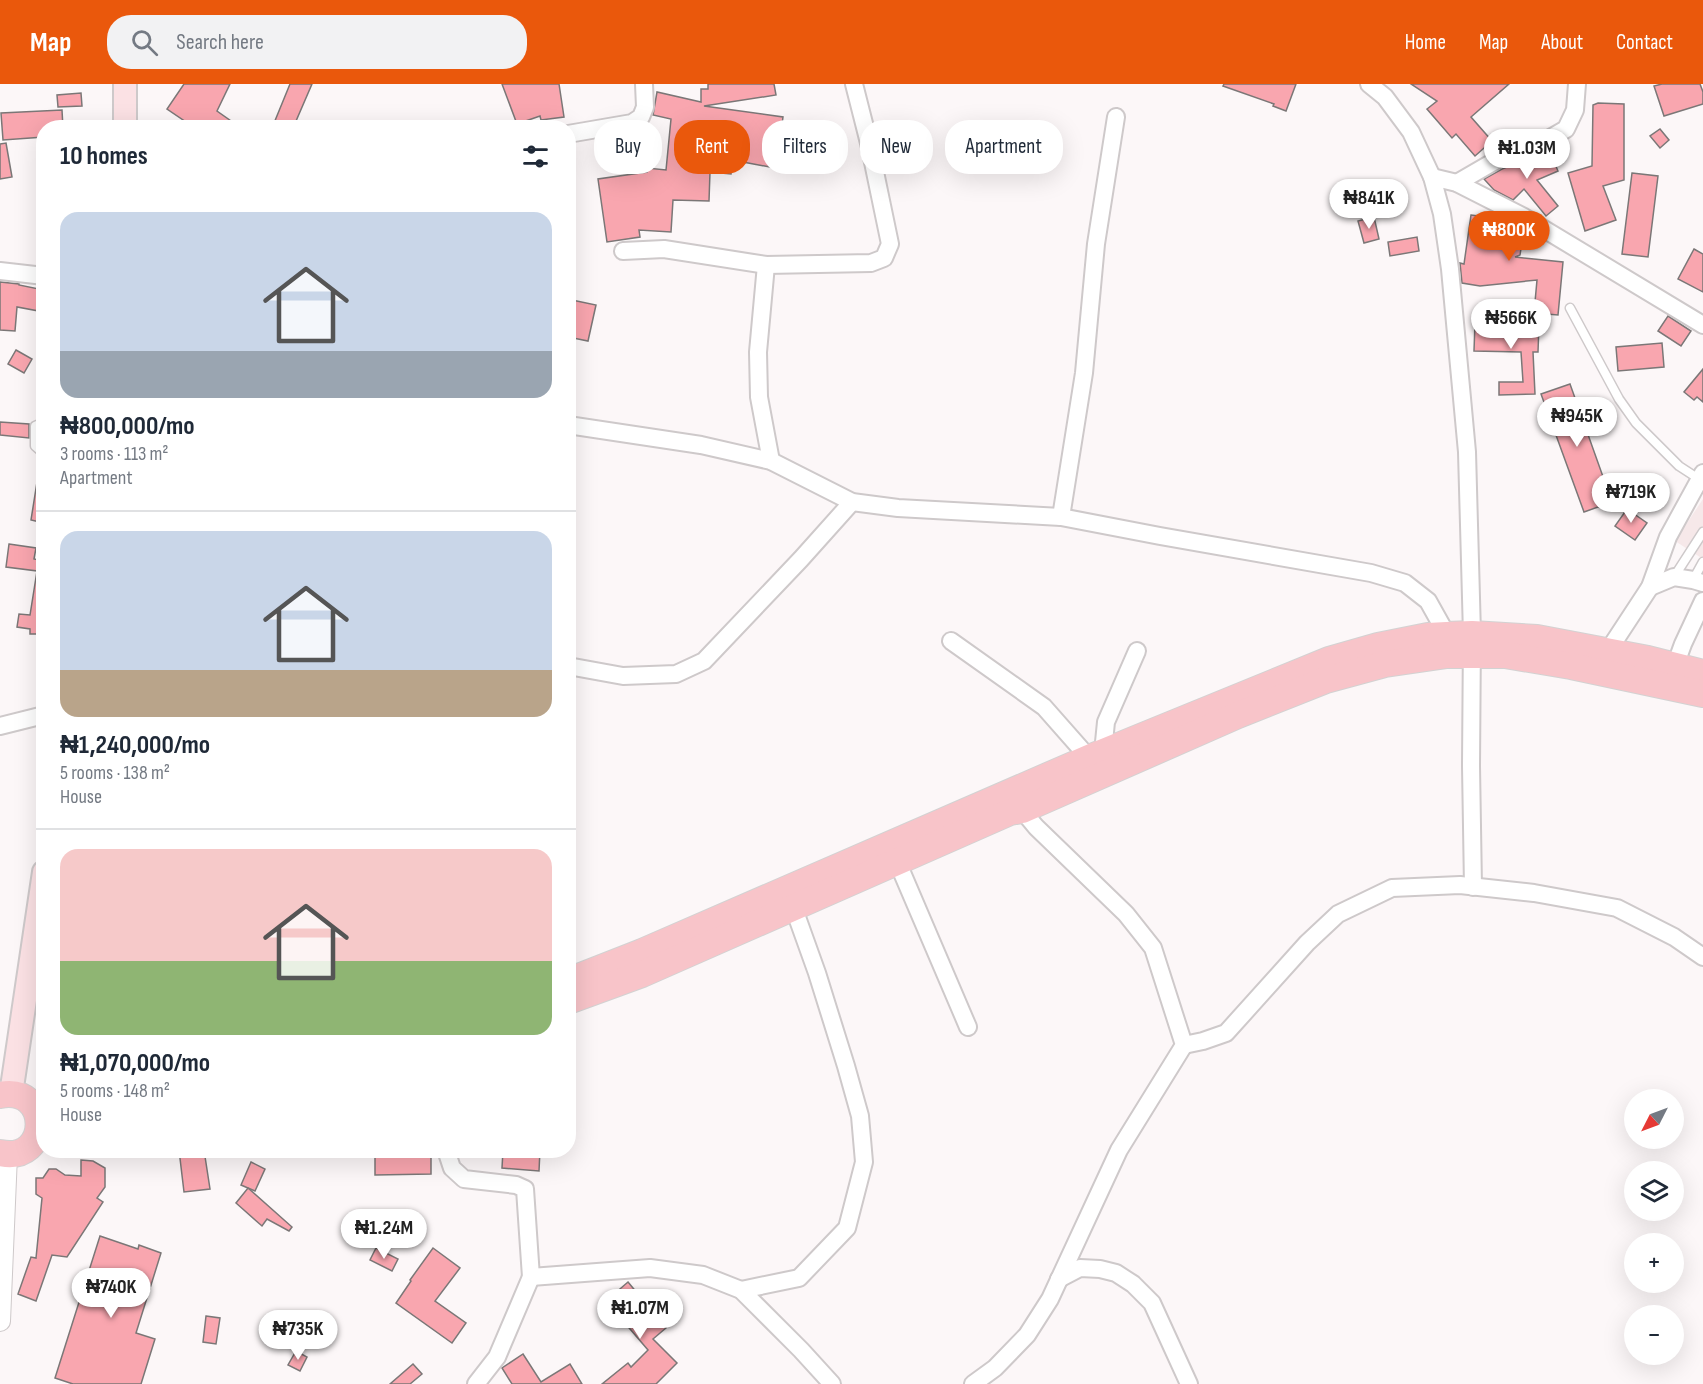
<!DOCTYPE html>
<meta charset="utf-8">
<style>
body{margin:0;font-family:"Sofia Sans Condensed",sans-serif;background:#f2f2f3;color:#1f2937;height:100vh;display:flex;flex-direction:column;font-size:22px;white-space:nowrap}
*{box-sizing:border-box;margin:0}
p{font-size:20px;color:#747a83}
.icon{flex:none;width:33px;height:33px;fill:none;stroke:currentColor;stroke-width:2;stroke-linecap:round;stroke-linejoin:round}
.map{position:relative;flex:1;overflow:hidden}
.drawer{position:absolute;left:36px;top:36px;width:540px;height:1038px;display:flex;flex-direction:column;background:#fff;border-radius:24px;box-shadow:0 6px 24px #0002}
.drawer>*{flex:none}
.guide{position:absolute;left:594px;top:36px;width:570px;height:54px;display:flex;gap:12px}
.needle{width:39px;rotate:228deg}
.tools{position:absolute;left:1624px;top:1005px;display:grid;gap:12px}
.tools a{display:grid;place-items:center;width:60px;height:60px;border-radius:50%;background:#fff;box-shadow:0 6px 24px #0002;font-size:30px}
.price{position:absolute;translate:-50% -51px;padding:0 14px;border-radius:21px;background:#fff;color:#222;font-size:20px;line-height:39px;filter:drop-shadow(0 2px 3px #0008)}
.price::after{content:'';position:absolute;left:50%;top:36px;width:18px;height:14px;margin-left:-9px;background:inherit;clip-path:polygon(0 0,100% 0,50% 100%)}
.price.on{background:#ea580c;color:#fff}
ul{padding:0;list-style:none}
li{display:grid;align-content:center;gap:12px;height:318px;padding:0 24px}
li+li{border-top:2px solid #e0e1e3}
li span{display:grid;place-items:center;height:186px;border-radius:18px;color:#555}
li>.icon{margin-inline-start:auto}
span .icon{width:108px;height:108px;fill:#fffc;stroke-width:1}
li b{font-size:26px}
h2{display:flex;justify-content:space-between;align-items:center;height:72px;padding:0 24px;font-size:26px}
.tag{padding:0 21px;border-radius:24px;background:#fff;box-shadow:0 6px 24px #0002;font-size:21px;line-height:54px}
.tag.on{background:#ea580c;color:#fff}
header{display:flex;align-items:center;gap:36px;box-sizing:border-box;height:84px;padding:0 30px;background:#ea580c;color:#fff}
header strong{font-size:28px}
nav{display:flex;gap:33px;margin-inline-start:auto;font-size:21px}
.search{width:420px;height:54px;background:#f2f2f3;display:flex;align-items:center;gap:15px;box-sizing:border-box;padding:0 21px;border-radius:24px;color:#747a83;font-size:22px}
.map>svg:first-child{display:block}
</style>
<header>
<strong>Map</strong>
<div class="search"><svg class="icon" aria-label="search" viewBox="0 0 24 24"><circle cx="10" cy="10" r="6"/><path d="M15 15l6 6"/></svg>Search here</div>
<nav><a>Home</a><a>Map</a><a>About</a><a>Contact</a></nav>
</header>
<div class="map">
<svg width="1703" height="1300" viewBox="0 0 1703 1300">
<rect width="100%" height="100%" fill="#fcf7f8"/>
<path fill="#f6e8e9" d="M1703,415V475L1675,457Z"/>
<g fill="#f9a6af" stroke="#7b7777" stroke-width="1.5">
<path d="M184,0H230L217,27L241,44H195L167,25Z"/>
<path d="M290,0H312L293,44H272Z"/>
<path d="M502,0H559L564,33L541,36L540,32L517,40Z"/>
<path d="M708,0H774L776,11L704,22L783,33L780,55L807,60L802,89L732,76L731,90L710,88L709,117L673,116L671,148L639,146L640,153L607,158L598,95L647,88V84L666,86L671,35L653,31L657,8L701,18V5H708Z"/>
<path d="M1224,0H1296L1286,27L1273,22L1274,20L1223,2Z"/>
<path d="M1411,0H1509L1471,33L1492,57L1475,72L1456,50L1452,54L1427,25L1437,17Z"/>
<path d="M1662,0H1700L1703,8V20L1664,32L1654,2Z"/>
<path d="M81,9L82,22L58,23L57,11Z"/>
<path d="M1598,19L1624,20V96L1603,102L1616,136L1585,147L1568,89L1592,82L1593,21Z"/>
<path d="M62,26L63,44H44V53L3,56L1,29Z"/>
<path d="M1660,45L1669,56L1660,64L1650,52Z"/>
<path d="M6,59L12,93L0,95V60Z"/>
<path d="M1549,66L1558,87L1537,96L1558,122L1546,132L1524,105L1513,116L1494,106L1484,95L1502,85Z"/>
<path d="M1632,89L1658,92L1648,173L1622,170Z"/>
<path d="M1471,131L1507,136L1524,145L1520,171L1515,173L1563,178L1558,231L1534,229L1537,196L1480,202L1462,199L1460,179L1464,180Z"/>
<path d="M1374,133L1379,155L1364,159L1358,137Z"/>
<path d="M1417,153L1419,167L1390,172L1388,158Z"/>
<path d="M1694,165L1703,170V208L1678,195Z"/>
<path d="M0,198L19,200V201L44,206V228L17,223L15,247L0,246Z"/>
<path d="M572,216L596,221L588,257L568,253V232Z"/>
<path d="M1668,232L1691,247L1681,262L1658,247Z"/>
<path d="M1475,239L1539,240L1538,268H1533L1535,310L1499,311V298H1523L1521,268L1474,267Z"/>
<path d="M1662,259L1664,283L1618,287L1616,263Z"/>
<path d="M16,266L32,275L24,289L8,280Z"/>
<path d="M1703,285V318L1697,313L1694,316L1684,308Z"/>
<path d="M1570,300L1612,418L1584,428L1541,310Z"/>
<path d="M0,338L29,340V354L0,351Z"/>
<path d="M37,398L44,399V439L31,436Z"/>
<path d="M1627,425L1647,439L1635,456L1615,442Z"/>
<path d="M9,460L36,464L34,475L44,477V550H30V545L17,543L19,530L30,531L37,487L6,483Z"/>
<path d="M179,1066H204L210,1105L184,1108Z"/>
<path d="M503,1066H540L539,1087L502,1084Z"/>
<path d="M431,1068V1090L375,1091V1069Z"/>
<path d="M81,1076L93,1077L105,1084V1103L97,1114L103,1118L67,1173L52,1171L36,1217L18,1210L31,1173L36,1174L42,1114L36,1110V1094H43L49,1085H56L65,1091L81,1092Z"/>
<path d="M251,1078L265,1085L255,1107L241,1101Z"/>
<path d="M248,1104L292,1143L289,1147L267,1135L262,1142L236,1119Z"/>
<path d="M100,1152L138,1165L139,1161L161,1169L136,1249L155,1255L141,1300H73L55,1294Z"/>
<path d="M376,1164L398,1175L392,1187L370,1176Z"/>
<path d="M433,1164L460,1184L435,1217L466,1239L452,1259L396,1219L411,1197L410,1196Z"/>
<path d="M628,1198L666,1244L653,1255L677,1279L656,1300H602L628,1279L631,1283L648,1266L606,1217Z"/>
<path d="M206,1232L220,1234L216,1260L203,1258Z"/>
<path d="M296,1267L307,1273L300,1287L288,1281Z"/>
<path d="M523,1270L541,1298L570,1280L582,1300H512L502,1284Z"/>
<path d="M413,1280L422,1290L410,1300H390Z"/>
</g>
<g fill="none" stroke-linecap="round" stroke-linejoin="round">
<g stroke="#cec9ca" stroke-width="11">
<g id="service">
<path d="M1570,224L1619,315L1636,339L1679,382L1699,395"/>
<path d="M44,338L35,342V362L44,370"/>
<path d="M1674,493L1703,448"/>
<path d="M1693,496L1703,478"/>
</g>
</g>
<g stroke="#cec9ca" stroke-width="20">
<g id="minor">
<path d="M1369,0L1385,13L1411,48L1432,93L1442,130L1450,185L1467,368L1472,550L1471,682L1473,803"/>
<path d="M568,50L632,39L641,33L645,23L644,0"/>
<path d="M1432,93L1457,99L1524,133L1703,241"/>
<path d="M1457,99L1526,59L1547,56L1566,45L1575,26L1577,0"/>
<path d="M623,167L664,165L766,181L871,179L884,174L890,160L869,59L854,0"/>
<path d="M766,181L758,268L759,313L771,377"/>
<path d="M0,187L44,192"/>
<path d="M568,341L701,361L771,377L852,418L898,424L1061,433L1160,452L1371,489L1405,499L1428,517L1447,551"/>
<path d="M1061,433L1084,289L1096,160L1116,33"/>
<path d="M1650,503L1674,493L1693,496L1703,499"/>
<path d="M951,557L1044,623L1089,674"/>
<path d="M1608,567L1650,503L1668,453L1703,389"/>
<path d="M568,582L623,592L676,590L704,577L801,475L852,418"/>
<path d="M1675,582L1683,560L1703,517"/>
<path d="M0,642L44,631"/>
<path d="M1103,668L1106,638L1137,567"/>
<path d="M897,777L968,943"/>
<path d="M1184,961L1203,957L1226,949L1307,859L1338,830L1392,804L1460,801L1534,809L1617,824L1674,853L1703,873"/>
<path d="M446,1066L452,1084L464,1095L516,1101L525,1105L531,1193L650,1184L703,1191L741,1206L801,1266L832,1300"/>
<path d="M1059,1195L1080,1184L1100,1185L1116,1189L1133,1200L1152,1219L1189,1300"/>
<path d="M741,1206L799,1194L847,1144L864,1078L860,1032L846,982L817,889L793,822"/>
<path d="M476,1300L497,1273L531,1193"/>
<path d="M973,1300L995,1284L1027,1251L1050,1215L1119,1066L1184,961L1153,864L1126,830L1036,743L1022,726"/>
</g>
</g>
<g stroke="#cec9ca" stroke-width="22">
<path id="tertiary" d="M0,1237L7,1071"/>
</g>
<g stroke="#cec9ca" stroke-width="26">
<g id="secondary">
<path d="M125,0V44"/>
<path d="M11,1010L44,788"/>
</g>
</g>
<g stroke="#d3d2d2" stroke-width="28">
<g id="primary">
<path d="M568,897L642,868L1089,674L1329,576L1378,562L1428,552L1447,551L1472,550L1537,554L1648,575L1703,589"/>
<path d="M568,917L642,890L1010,728L1022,726L1238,631L1326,596L1385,580L1447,571H1505L1571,582L1703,610"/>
<path d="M0,1011C52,1001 51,1080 0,1069"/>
</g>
</g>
<use href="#service" stroke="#fff" stroke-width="8"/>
<use href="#minor" stroke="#fff" stroke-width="16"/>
<use href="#tertiary" stroke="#fff" stroke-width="20"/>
<use href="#secondary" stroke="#fbe1e4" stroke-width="22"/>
<use href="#primary" stroke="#f8c4c9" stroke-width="26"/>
</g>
</svg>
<div class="tools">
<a><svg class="needle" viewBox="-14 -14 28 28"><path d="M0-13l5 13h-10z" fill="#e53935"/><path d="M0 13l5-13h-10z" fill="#747a83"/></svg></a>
<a><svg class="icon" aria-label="layers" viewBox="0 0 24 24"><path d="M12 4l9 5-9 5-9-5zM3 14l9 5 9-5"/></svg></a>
<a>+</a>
<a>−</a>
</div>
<b class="price" style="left:1527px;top:96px">₦1.03M</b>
<b class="price" style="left:1369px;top:146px">₦841K</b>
<b class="price on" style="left:1509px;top:178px">₦800K</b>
<b class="price" style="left:1511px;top:266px">₦566K</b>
<b class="price" style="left:1577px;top:364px">₦945K</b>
<b class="price" style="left:1631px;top:440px">₦719K</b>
<b class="price" style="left:384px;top:1176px">₦1.24M</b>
<b class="price" style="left:111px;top:1235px">₦740K</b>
<b class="price" style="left:640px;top:1256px">₦1.07M</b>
<b class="price" style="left:298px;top:1277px">₦735K</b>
<div class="guide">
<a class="tag">Buy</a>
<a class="tag on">Rent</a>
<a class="tag">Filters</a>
<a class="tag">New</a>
<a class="tag">Apartment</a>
</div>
<section class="drawer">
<h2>10 homes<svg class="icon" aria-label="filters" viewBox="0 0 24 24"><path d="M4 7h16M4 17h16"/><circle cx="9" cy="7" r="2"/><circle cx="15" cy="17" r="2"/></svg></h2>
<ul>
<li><span style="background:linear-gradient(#c9d6e8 75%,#9aa5b1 0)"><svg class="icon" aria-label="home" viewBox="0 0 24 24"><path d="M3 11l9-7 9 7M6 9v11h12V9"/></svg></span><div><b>₦800,000/mo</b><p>3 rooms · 113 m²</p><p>Apartment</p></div></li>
<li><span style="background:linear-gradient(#c9d6e8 75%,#b9a48a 0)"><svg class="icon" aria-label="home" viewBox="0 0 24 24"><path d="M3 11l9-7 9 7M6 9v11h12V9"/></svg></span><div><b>₦1,240,000/mo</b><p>5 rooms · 138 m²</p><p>House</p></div></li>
<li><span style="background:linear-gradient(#f6c9c9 60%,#8fb573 0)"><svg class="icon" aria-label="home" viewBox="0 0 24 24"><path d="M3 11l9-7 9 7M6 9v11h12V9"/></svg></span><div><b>₦1,070,000/mo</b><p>5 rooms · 148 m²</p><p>House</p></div></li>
</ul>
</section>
</div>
